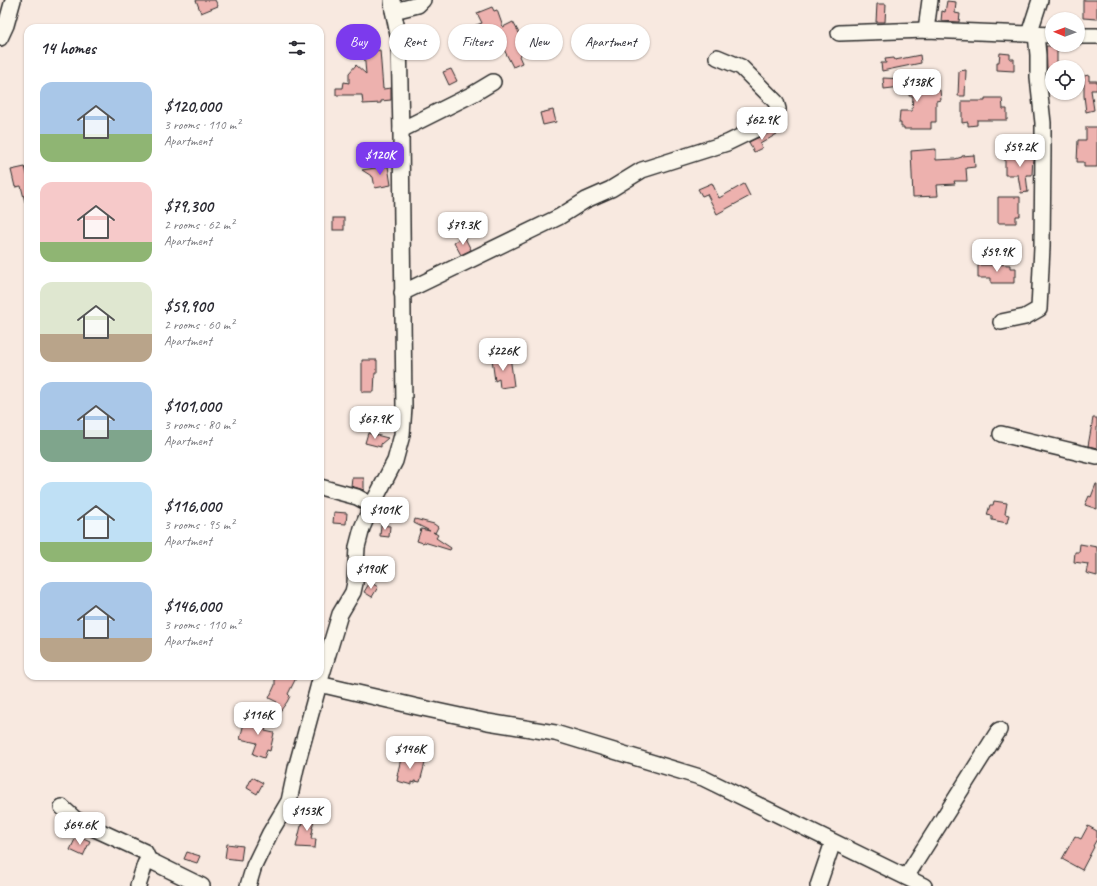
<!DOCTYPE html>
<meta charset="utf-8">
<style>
body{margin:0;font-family:Caveat,sans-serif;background:#f2f2f3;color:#2b2b33;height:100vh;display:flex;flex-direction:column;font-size:15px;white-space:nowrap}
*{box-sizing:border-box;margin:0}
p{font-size:13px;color:#7c7c81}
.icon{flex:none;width:22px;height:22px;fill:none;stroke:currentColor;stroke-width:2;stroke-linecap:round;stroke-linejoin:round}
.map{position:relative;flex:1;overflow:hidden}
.sheet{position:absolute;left:24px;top:24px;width:300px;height:656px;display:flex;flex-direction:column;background:#fff;border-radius:12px;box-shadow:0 1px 3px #0004}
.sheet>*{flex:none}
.banner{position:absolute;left:336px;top:24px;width:380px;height:36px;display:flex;gap:8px}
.needle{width:26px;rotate:271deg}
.buttons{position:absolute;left:1045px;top:12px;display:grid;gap:8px}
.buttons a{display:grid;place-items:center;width:40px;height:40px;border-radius:50%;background:#fff;box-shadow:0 1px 3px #0004;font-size:20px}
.price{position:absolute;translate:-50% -34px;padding:0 9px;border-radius:8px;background:#fff;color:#222;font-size:13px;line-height:26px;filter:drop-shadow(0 1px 2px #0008)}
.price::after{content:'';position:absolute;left:50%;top:24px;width:12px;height:9px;margin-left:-6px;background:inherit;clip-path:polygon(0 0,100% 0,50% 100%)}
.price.active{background:#7c3aed;color:#fff}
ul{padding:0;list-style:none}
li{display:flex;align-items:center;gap:12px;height:100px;padding:0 16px}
li span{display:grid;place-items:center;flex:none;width:112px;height:80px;border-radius:12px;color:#555}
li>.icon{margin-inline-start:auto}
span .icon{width:48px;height:48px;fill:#fffc;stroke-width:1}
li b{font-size:17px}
h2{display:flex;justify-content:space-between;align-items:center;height:48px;padding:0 16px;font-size:17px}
.tag{padding:0 14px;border-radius:18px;background:#fff;box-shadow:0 1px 3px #0004;font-size:14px;line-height:36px}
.tag.active{background:#7c3aed;color:#fff}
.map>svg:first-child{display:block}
</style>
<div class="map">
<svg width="1097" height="886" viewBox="0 0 1097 886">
<rect width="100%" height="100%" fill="#f8e9e0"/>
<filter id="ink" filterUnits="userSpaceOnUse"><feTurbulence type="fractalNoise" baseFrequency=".025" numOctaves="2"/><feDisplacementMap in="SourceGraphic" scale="8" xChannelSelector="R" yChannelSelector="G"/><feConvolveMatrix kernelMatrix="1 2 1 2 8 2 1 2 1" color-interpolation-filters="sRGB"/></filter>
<g filter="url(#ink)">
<g fill="#edb1ae" stroke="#2b2b2b">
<path d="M196,0H215L218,6L201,13Z"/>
<path d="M1083,0H1097V19L1083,18Z"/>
<path d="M947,1L956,2L955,13L960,14L959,22L941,21L942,11L945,12Z"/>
<path d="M877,4H886L885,22H876Z"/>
<path d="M492,7L494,11L497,10L503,27L513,22L526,46L519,49L522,54L519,56L522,63L513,67L498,38L478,45L479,48L460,54L453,33L482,23L477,13Z"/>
<path d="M1046,46H1057V67H1052V89H1048Z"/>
<path d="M380,50L383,89L391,88V100L381,101V103L363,104L362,95H336V88H343L344,82L349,83V73L356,65L366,74L364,52Z"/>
<path d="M1000,53L1010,54V59H1014V71L997,70V62H999Z"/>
<path d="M920,55L921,63L882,71L881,63H886L885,59L894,58L895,60Z"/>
<path d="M451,69L457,81L449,85L443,72Z"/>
<path d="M966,70L965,96H958L959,71Z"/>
<path d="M1089,75V81H1097V90H1091L1094,110L1086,112L1084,96V76Z"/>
<path d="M883,78L924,80V83L927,84L926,91L940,90L941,100L936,101V122H931V129H904V127H901V123H899L900,111H912L913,96H909L910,86L884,89Z"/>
<path d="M985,98H1002L1003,109H1007V120H977V125L968,126V122L962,123V101H985Z"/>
<path d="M553,110L556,122L543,125L540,113Z"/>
<path d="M1086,127H1097V167H1084V162H1077L1078,140H1086Z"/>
<path d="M774,129L777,134L760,144L762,148L754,152L749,142L770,132Z"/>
<path d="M936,149V160L955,159L962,157V156L974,155L975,167L966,168L967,181H954L955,184L937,185L938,196L913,197L911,151Z"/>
<path d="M1013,153H1024V156L1033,157L1032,175H1026L1028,192L1021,193L1018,175H1005V156H1013Z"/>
<path d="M388,166L391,185L375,188L373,177L362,170Z"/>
<path d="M25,167L28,178V202H25L21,186L15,187L11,170Z"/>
<path d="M712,183L719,198L744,184L750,196L717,214L707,194L702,196L698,189Z"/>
<path d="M998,197H1020V216H1016V223H998Z"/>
<rect x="333" y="218" width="11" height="12"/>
<path d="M464,236L471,250L461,255L454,242Z"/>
<path d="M992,264L1010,265V268H1016V276H1014V283H991V278H978V265H992Z"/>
<path d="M510,356L514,386L500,388L499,379L495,381L492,359Z"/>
<path d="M362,360H377V373H375L374,392H362Z"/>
<path d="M1093,418H1097V448L1088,446Z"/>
<path d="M368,433L388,438L381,444V447L365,443Z"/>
<path d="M352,478H364V490L351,486Z"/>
<path d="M1096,484H1097V509L1085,505L1089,496L1091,497Z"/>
<path d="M994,501L1007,503L1005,514L1009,515L1007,523L992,520V516L987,515L990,505H993Z"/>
<path d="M334,512L347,513L346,524L333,523Z"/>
<path d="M415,519L434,524L438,527L435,533L433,532L438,535L436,538L451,548L450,550L424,542L423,543L417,541L421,529L430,531L414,523Z"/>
<path d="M381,525L390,526L389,537L380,536Z"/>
<path d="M1080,544L1097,547V576L1086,573L1088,564L1074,562L1075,552H1079Z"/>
<path d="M370,582L378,587L372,597L364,592Z"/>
<path d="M275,676H297L288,694L290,696L287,702L272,722L271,721L277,702L269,698L275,685Z"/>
<path d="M257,715L269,718L265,731L274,733L270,751L267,750L264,758L253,754L257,743L240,739L244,723L251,725V724H255Z"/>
<path d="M402,754L409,756V754L417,756L416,761L425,763L420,782L415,781V783L412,782V785L397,781L398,776H397Z"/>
<path d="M252,777L263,783L257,794L247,788Z"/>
<path d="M306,810L316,812L312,828H313L311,839H316L315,848L296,847L301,826H302Z"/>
<path d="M1088,826L1097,831V839L1093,846L1094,847L1082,870L1062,859L1075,836L1081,839Z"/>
<path d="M77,835L90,841L83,856L70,850Z"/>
<path d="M227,844L243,846L241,860L225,858Z"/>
<path d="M187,852L200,856L197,863L184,859Z"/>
</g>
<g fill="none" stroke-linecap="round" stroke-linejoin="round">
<g stroke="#2b2b2b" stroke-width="18">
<g id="minor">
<path d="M392,0L393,10L402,9L418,5L423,0"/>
<path d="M926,30L930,0"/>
<path d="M839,33L926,30L1052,35"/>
<path d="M1029,34L1040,0"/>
<path d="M1078,36H1097"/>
<path d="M0,38L6,25L13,0"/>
<path d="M401,130L473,94L493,82"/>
<path d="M402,293L559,217L586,200L611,189L642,170L727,143L766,124L778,109L776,102L741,67L717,57"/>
<path d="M1001,322L1025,317L1039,309L1042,247L1043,150V123L1038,77V55L1036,34"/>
<path d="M1001,434L1097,457"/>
<path d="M320,487L357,497L372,505"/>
<path d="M319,684L418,707L488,722L555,733L703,778L924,886"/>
<path d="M62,807L75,819L95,829L145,852L149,861"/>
<path d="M906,877L999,730"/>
<path d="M138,886L145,864L149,861L153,862L202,886"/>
<path d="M248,886L254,866L270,833L289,801L296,768L319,684L340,614L353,592L355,583L357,547L362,528L372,505L395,461L402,435L404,407L401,133L399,39L393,10"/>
<path d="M818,886L833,842"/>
</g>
</g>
<use href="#minor" stroke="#fbf7ec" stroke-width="15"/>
</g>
</g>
</svg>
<div class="buttons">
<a><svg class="needle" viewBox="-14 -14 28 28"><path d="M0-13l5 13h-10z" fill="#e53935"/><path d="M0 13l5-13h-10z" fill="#7c7c81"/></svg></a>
<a><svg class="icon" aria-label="locate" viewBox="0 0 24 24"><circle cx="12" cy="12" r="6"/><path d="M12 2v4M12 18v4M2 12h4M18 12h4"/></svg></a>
</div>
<b class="price" style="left:917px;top:103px">$138K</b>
<b class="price" style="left:762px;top:141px">$62.9K</b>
<b class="price" style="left:1020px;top:168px">$59.2K</b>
<b class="price active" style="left:380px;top:176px">$120K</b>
<b class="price" style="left:463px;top:246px">$79.3K</b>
<b class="price" style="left:997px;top:273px">$59.9K</b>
<b class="price" style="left:503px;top:372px">$226K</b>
<b class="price" style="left:375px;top:440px">$67.9K</b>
<b class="price" style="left:385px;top:531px">$101K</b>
<b class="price" style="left:371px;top:590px">$190K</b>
<b class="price" style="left:258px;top:736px">$116K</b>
<b class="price" style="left:410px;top:770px">$146K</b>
<b class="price" style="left:307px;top:832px">$153K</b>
<b class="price" style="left:80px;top:846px">$64.6K</b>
<div class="banner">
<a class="tag active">Buy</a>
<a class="tag">Rent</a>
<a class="tag">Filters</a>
<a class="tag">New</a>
<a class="tag">Apartment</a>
</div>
<section class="sheet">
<h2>14 homes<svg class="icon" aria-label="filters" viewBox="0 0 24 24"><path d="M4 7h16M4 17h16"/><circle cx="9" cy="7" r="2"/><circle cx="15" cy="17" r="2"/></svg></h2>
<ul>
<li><span style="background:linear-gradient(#a9c7e8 65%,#8fb573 0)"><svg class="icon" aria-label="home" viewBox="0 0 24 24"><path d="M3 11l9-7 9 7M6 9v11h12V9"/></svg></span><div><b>$120,000</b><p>3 rooms · 110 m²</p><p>Apartment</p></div></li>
<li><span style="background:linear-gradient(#f6c9c9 75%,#8fb573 0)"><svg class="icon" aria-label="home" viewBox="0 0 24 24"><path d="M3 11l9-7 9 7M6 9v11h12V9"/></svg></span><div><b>$79,300</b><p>2 rooms · 62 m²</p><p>Apartment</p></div></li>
<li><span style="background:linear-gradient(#dfe7d0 65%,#b9a48a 0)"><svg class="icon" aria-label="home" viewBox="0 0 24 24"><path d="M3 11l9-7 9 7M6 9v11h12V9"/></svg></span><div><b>$59,900</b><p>2 rooms · 60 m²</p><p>Apartment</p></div></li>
<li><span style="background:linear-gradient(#a9c7e8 60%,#7fa58c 0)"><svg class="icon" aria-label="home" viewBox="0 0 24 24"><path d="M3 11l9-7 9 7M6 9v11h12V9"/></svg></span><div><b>$101,000</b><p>3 rooms · 80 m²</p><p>Apartment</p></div></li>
<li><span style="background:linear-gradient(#bfe0f5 75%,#8fb573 0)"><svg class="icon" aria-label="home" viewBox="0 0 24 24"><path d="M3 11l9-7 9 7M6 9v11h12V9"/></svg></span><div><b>$116,000</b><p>3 rooms · 95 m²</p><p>Apartment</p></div></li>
<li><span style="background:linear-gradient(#a9c7e8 70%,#b9a48a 0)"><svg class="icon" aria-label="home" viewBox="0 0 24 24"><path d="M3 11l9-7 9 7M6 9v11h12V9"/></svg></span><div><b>$146,000</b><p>3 rooms · 110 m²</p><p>Apartment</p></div></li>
</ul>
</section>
</div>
